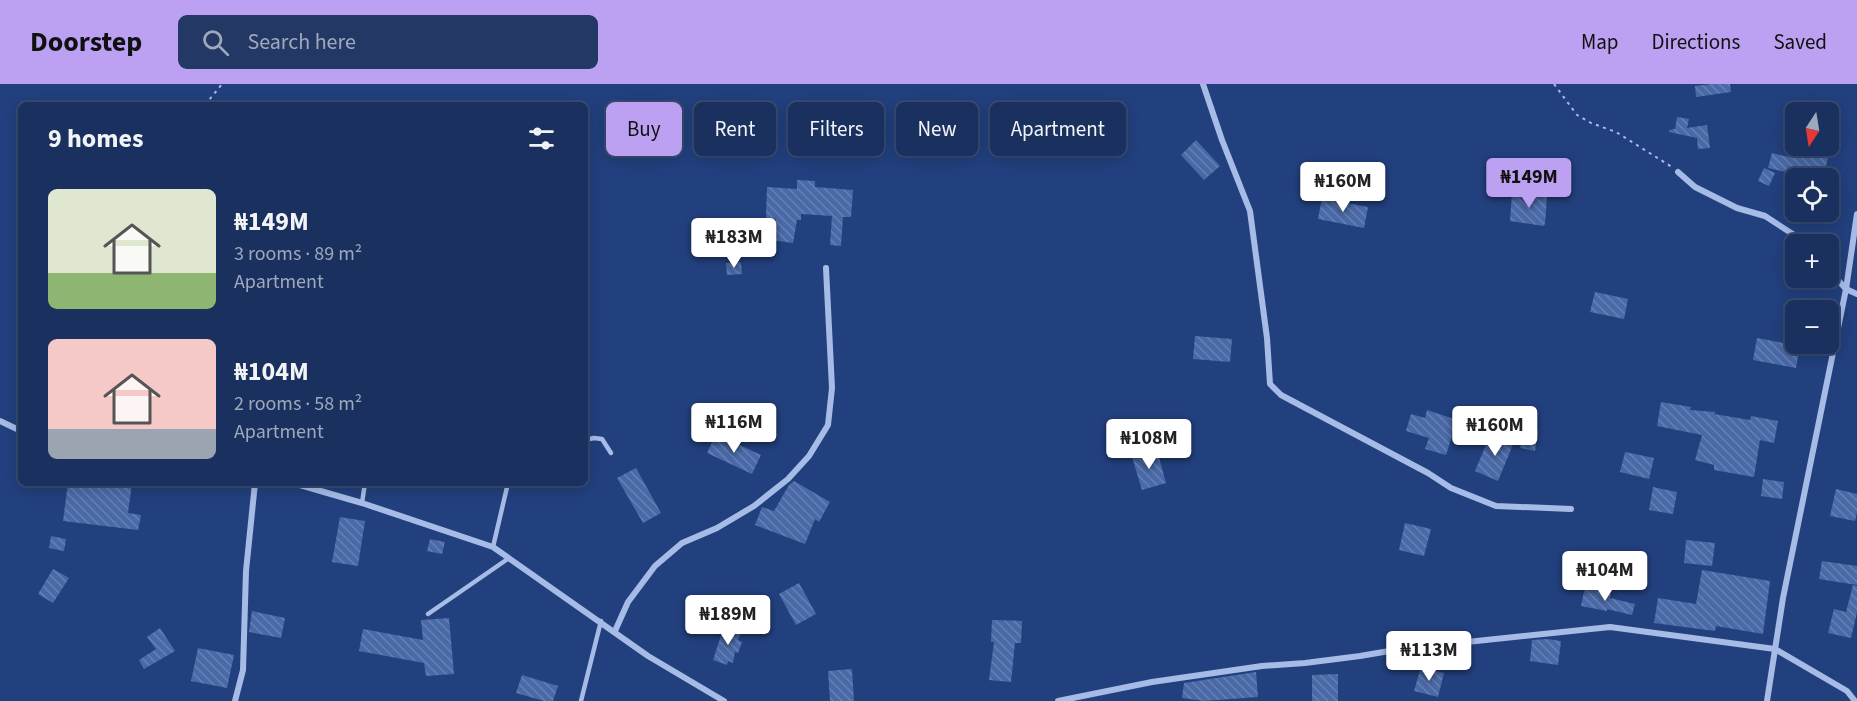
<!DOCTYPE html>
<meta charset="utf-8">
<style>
body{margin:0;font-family:"Source Sans 3",sans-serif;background:#233864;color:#f1f3f6;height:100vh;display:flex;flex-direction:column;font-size:22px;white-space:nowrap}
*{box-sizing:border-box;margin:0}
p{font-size:20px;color:#9fa9bc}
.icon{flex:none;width:33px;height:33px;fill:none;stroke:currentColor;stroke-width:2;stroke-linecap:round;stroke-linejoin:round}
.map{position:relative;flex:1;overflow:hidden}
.details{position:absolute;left:18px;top:18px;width:570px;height:384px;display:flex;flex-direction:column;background:#1a305e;border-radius:9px;box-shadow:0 3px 15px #0003,0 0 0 2px #384b73}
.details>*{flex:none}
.hud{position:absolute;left:606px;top:18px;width:570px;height:54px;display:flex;gap:12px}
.needle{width:39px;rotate:192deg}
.controls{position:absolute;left:1785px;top:18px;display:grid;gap:12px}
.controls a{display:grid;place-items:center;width:54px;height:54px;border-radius:9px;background:#1a305e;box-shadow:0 3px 15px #0003,0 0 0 2px #384b73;font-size:30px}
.price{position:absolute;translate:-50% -51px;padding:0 14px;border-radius:6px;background:#fff;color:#222;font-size:20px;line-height:39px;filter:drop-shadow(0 2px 3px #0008)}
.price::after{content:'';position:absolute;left:50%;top:36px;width:18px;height:14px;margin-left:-9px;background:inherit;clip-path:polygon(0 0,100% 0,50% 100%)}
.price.active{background:#bca0f2;color:#111}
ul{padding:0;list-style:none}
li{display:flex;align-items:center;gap:18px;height:150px;padding:0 30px}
li span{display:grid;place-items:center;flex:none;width:168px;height:120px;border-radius:9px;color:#555}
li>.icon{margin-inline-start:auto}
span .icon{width:72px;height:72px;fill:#fffc;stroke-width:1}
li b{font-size:26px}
h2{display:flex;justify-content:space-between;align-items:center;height:72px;padding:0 30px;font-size:26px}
.tag{padding:0 21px;border-radius:9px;background:#1a305e;box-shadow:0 3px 15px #0003,0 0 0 2px #384b73;font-size:21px;line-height:54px}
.tag.active{background:#bca0f2;color:#111}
header{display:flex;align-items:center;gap:36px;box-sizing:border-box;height:84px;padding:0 30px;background:#bca0f2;color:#111}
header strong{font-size:28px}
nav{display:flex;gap:33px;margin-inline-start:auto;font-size:21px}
.search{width:420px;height:54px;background:#233864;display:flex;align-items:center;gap:15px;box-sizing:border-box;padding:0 21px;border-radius:9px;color:#9fa9bc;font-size:22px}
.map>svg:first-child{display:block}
</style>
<header>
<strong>Doorstep</strong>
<div class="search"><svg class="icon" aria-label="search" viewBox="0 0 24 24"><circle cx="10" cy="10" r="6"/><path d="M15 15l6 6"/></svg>Search here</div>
<nav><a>Map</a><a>Directions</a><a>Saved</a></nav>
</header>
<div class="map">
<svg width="1857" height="617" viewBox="0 0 1857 617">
<defs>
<pattern id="building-back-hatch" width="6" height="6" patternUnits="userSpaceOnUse" patternTransform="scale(1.5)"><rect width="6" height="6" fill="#4a69a7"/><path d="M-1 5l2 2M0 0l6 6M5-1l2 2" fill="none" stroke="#6580b4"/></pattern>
</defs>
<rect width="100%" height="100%" fill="#22407e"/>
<g fill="url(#building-back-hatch)">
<path d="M1712,0H1730L1731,8L1696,13L1695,2Z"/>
<path d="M1677,33L1689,35L1687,44L1707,41L1710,64L1698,65L1697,54L1669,48V46L1675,45Z"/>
<path d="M1196,56L1220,82L1204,96L1181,71Z"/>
<path d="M1792,62H1831L1826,82L1834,84L1831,94H1812L1768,84L1772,69L1789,73Z"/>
<path d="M1764,84L1775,89L1769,102L1758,97Z"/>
<path d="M797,96L815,97V103L853,106L851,133H843L841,162L830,161L832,132L801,130V136H797L793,159L772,156L776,135L766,134L767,103L797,105Z"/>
<path d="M1512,109L1547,112L1545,140L1543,142L1510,137Z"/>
<path d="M1322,114L1368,123L1364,144L1318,135Z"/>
<path d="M741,178L742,190L727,191L726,179Z"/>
<path d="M1595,208L1628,215L1624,235L1590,228Z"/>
<path d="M1195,252L1232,255L1230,278L1193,275Z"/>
<path d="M1757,254L1800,262L1796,284L1753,276Z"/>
<path d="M1661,318L1691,323L1690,326L1715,328L1714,330L1750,336L1751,332L1778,337L1774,359L1760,356L1754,393L1714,386V381L1695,376L1702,351L1657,342Z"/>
<path d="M1427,326L1457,336L1446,371L1425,365L1429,354L1406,347L1411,330L1425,334Z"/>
<path d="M1524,344L1538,347L1535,367L1520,364Z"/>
<path d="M1491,349L1514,358L1498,397L1475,387Z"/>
<path d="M716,350L761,371L752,390L707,369Z"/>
<path d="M1157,366L1166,399L1142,406L1132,373Z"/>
<path d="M1625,368L1654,374L1649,395L1620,388Z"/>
<path d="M636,384L661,429L643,439L617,394Z"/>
<path d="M1763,395L1784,398L1782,415L1761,412Z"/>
<path d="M794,397L830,418L819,438L815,435L805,460L755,441L762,423L774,427L789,401Z"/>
<path d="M68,399H132L128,429L141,431L138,446L63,437Z"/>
<path d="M1653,403L1677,408L1673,430L1649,426Z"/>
<path d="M1836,405L1857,410V428L1855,437L1830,432Z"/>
<path d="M340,433L365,437L358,482L332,478Z"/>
<path d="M1405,439L1431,445L1424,472L1399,466Z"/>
<path d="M51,452L66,455L64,467L49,464Z"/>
<path d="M430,455L445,458L442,470L427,467Z"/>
<path d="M1686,456L1715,459L1712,482L1684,479Z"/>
<path d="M1822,477L1857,482V501L1819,495Z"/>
<path d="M53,485L69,494L53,519L38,510Z"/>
<path d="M1702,486L1770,497L1763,550L1716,542L1715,547L1654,539L1658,514L1696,520Z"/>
<path d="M799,499L816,530L796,541L779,510Z"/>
<path d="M1853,501L1857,502V528L1851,554L1828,549L1834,525L1846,528Z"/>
<path d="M1585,503L1611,509L1610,514L1635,520L1632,531L1607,525V527L1581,522Z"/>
<path d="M252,527L285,534L281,554L249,548Z"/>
<path d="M449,534L454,590L426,592L424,579L359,567L363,545L423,556L421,536Z"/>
<path d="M992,536L1022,537L1021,559H1015L1011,598L989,596L994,558H991Z"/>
<path d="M724,542L741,548L738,556L742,558L738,569L735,568L733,579L728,577L727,581L713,576Z"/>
<path d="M160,544L175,567L144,585L139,576L156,565L147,553Z"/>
<path d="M1547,555L1561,557L1558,581L1530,577L1532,556Z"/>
<path d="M198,564L234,571L227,604L191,597Z"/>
<path d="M1421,583L1444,589L1438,613L1414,607Z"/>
<path d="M852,585L854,617H830L828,587Z"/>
<path d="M1256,588L1258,613L1204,617L1182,614L1184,599Z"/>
<path d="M1338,590V617H1312V591Z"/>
<path d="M522,591L558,602L553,617H544L516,609Z"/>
</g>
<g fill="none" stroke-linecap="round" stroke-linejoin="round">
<g stroke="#a6bce7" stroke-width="2" stroke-dasharray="3 4.5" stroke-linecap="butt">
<path d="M1554,0L1577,31L1591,39L1616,48L1672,83"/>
<path d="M205,21L222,0"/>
</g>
<g stroke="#a6bce7" stroke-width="4.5">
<path d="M585,356L594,354L602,355L611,369"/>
<path d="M362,419L365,399"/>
<path d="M493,463L508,399"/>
<path d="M428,530L509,474"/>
<path d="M581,617L601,537"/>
</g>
<g stroke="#a6bce7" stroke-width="6">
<path d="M1203,0L1222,56L1250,127L1267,254L1270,300L1281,311L1428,389L1451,404L1496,422L1571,425"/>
<path d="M1678,88L1695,103L1737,124L1765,132L1808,160"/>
<path d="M1828,185L1846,205L1857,210"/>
<path d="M0,337L21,347"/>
<path d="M293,399L362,419L493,463L648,572L724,617"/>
<path d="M615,547L628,518L655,482L682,459L717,444L754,422L788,395L809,372L828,341L832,304L826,184"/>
<path d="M235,617L243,586L246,487L255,399"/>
<path d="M1058,617L1152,598L1262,582L1305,579L1360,572L1401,565L1610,543L1775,565L1847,607L1855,617"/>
<path d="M1767,617L1783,514L1846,205L1857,130"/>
</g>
</g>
</svg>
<div class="controls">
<a><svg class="needle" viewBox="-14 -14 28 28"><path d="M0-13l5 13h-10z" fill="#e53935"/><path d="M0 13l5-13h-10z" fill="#9fa9bc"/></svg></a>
<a><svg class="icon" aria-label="locate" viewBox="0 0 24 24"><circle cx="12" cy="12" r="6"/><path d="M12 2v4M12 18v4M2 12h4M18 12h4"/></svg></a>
<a>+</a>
<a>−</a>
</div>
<b class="price active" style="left:1529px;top:125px">₦149M</b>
<b class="price" style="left:1343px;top:129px">₦160M</b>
<b class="price" style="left:734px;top:185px">₦183M</b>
<b class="price" style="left:734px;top:370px">₦116M</b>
<b class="price" style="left:1495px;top:373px">₦160M</b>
<b class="price" style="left:1149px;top:386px">₦108M</b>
<b class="price" style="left:1605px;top:518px">₦104M</b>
<b class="price" style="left:728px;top:562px">₦189M</b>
<b class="price" style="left:1429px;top:598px">₦113M</b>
<div class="hud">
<a class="tag active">Buy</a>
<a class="tag">Rent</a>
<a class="tag">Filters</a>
<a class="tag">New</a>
<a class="tag">Apartment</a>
</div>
<section class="details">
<h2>9 homes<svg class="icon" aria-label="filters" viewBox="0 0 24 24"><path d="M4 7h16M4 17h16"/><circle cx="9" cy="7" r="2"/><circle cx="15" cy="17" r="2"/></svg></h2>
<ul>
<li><span style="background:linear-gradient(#dfe7d0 70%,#8fb573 0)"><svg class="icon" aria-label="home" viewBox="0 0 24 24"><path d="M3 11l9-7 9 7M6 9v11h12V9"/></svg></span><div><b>₦149M</b><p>3 rooms · 89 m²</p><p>Apartment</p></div></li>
<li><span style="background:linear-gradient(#f6c9c9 75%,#9aa5b1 0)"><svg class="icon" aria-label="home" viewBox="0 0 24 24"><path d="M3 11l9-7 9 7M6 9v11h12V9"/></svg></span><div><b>₦104M</b><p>2 rooms · 58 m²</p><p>Apartment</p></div></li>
</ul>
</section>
</div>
